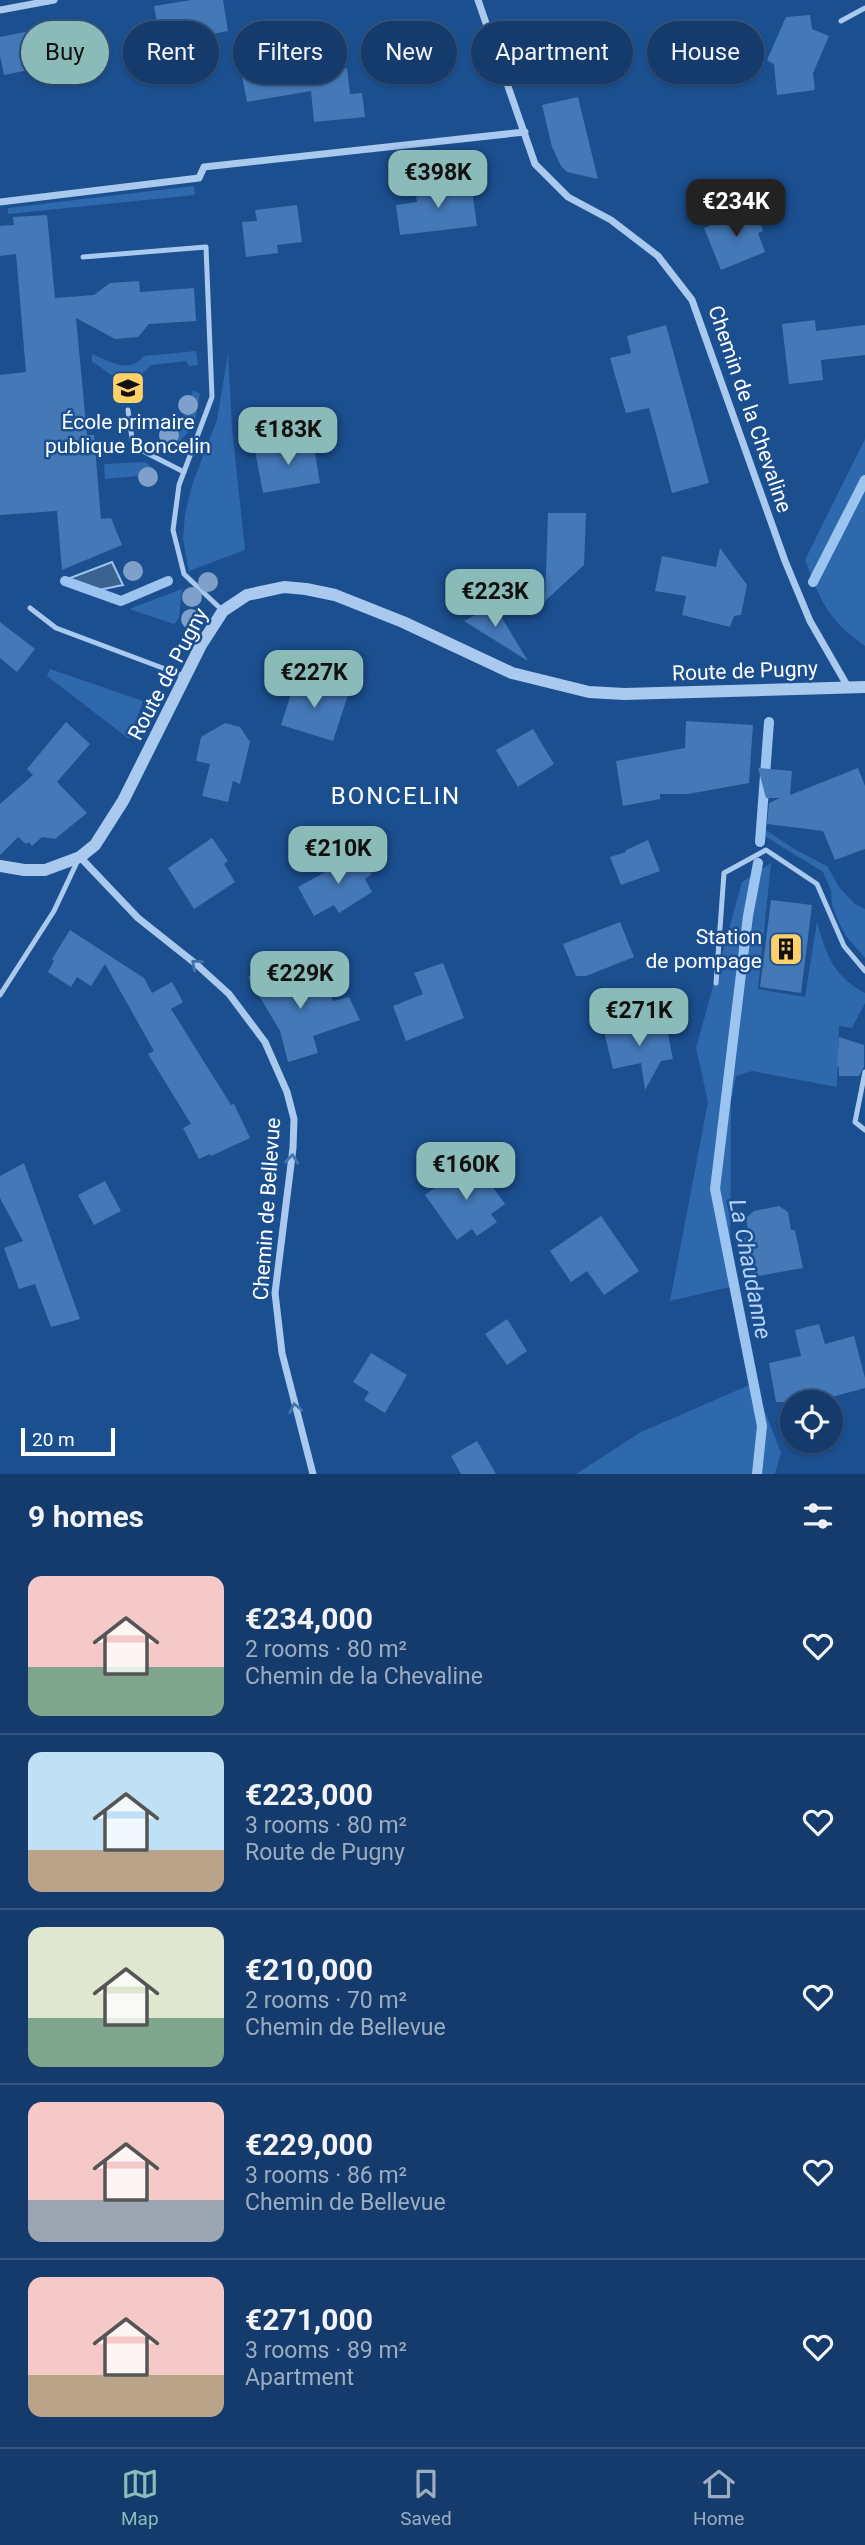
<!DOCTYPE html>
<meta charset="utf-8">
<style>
body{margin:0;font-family:Roboto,sans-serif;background:#1d4271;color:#f1f3f6;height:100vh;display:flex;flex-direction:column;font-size:26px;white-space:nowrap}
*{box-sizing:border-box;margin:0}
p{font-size:23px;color:#9dadc1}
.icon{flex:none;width:38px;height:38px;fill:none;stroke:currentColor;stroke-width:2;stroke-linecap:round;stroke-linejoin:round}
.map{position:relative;height:1474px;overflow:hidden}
.side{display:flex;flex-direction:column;background:#143b6b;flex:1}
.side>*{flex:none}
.top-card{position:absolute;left:21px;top:21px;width:824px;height:63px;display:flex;gap:14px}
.tools{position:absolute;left:780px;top:1390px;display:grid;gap:14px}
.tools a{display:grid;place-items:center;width:63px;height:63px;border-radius:50%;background:#143b6b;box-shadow:0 2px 5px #0004,0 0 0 2px #33557e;font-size:35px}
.scale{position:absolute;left:21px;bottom:18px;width:94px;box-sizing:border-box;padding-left:7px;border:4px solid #fff;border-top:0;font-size:19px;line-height:24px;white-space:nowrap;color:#fff;-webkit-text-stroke:5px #1b4f8f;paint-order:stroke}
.price{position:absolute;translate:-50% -60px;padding:0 16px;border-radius:14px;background:#8bbbb9;color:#111;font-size:23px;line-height:46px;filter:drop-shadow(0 2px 4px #0008)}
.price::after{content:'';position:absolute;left:50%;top:42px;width:21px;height:16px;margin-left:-10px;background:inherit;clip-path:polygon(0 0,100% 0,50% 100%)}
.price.on{background:#222;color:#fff}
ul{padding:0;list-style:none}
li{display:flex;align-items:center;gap:21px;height:175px;padding:0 28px}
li+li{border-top:2px solid #33557e}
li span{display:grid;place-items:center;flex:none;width:196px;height:140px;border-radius:14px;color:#555}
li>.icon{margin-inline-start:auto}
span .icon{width:84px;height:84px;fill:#fffc;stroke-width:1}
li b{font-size:30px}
h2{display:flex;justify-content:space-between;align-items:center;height:84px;padding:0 28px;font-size:30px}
.chip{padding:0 24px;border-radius:32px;background:#143b6b;box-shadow:0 2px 5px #0004,0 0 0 2px #33557e;font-size:24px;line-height:63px}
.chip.on{background:#8bbbb9;color:#111}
.tabs{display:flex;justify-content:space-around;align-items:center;height:98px;border-top:2px solid #33557e;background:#143b6b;font-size:19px;color:#9dadc1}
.tabs a{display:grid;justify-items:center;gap:4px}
.tabs .on{color:#8bbbb9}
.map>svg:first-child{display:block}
</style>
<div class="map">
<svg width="865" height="1474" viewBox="0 0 865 1474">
<rect width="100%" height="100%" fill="#1b4f8f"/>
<g fill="#2e69ad">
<path d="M194,186L195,195L8,214V208Z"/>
<path d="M196,351L198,365L189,366L186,361L151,365C143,376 126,381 112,375C106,372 99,365 92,362V354C111,362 129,374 144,356Z"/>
<path d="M228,353L232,428L245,550L189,571L183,539L185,514L192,485L217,420Z"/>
<path d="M193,390L200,394L194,426L176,445L165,439L182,423Z"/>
<path d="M865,439V646C826,618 822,603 805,560Z"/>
<path d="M145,462L154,469L152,482L148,486L137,476L105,479L104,464Z"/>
<path d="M182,589L179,618L174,624L129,609Z"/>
<path d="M50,669L143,701L129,739L47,676Z"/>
<path d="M764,829L796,850L827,866L839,887L855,904L865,909V958L846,936L839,923L832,905L831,890L823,872L763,835Z"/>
<path d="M771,863L758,989L805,997L817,922C826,954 833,976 865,993V1003L852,1028L839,1026L837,1087L752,1071L736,1076L731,1102L730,1287L670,1301L708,1102L696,1048L742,882Z"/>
<path d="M754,1383L781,1453L775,1474H576L641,1432Z"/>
</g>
<path fill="#3c6290" stroke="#9cc4f0" stroke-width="2" d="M112,562L123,585L94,591L73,584L70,578Z"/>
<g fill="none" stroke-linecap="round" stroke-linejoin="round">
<g stroke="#9cc4f0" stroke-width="10">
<path d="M65,581L121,601L168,581"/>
<path d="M813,582L865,480"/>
<path d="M760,842L769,722"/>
<path d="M757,1474L762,1426L715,1189L748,916L758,863"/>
</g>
</g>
<g fill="#4478b7">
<path d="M191,0H223L228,31L161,43L154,6Z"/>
<path d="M810,15L812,29L829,36L813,73L815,90L777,95L774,64L767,60L786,17Z"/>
<path d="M70,23L77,60L4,75L0,56V37Z"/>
<path d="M266,61L269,75L347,68L350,94L362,93L365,117L314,122L311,91L247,102L240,66Z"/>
<path d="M578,97L593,159L598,179L567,172L561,166L552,147L542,105Z"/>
<path d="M471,182L477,226L400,235L396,205L417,202L415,189Z"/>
<path d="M297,205L302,242L277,245L278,253L246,257L242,222L257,221L255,210Z"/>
<path d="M754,208L763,231L758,233L765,252L721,270L704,228Z"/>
<path d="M47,215L55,298L94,295L110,283L139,281L140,292L194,288L196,321L149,324L138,337L115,339L76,318L87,435H94L101,519L111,518L122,545L62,570L57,511L0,515V375L26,372L16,254L0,256V226L14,225L13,217Z"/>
<path d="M815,320L816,331L865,325V355L821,360L823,380L789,384L782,324Z"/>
<path d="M666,325L709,483L672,493L649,408L626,413L610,358L631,353L627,336Z"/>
<path d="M313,441L320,483L263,493L255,451Z"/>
<path d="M548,513H586L584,565L545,601Z"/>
<path d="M720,548L747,585L741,615L734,616L730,627L682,615L686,596L655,591L662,556L716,567Z"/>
<path d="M494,605L528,661L464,621Z"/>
<path d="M0,622L35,649L17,672L0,658Z"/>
<path d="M296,678L348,695L333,741L281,725Z"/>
<path d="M686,721L753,725L749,783L688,794H660V799L623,806L616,761L685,748Z"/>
<path d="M66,722L90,744L57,782L87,813L55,839L42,837L32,846L29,842L26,844L18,837L0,855V804L33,775L27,769Z"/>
<path d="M225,723L240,727L250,742L240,784L233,781L228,802L202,796L210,764L196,761L201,737Z"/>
<path d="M533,729L554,764L518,787L496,750Z"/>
<path d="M758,768L792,771L790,795L858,768L865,786V849L835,860L823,831L767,824L769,803L780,798H766Z"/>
<path d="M212,838L228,861L224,864L235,882L194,909L168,868Z"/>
<path d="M648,840L660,871L621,885L610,857L626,852V850Z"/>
<path d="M360,853L372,874L365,879L372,892L339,913L334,905L314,916L298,887Z"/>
<path d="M771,900L812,905L801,993L760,987Z"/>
<path d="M620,922L634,957L586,976H576L563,944Z"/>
<path d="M70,930L144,978L152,993L172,982L183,1002L171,1009L231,1105L234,1104L250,1138L211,1156L210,1154L199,1159L183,1128L191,1124L148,1054L154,1051L105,964L91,986L77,977L71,987L48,972L54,961L52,959Z"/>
<path d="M279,960L301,996L329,986L333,1001L349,997L360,1020L313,1036L318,1053L288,1062L280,1031L248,977Z"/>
<path d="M443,963L464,1018L406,1041L393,1006L423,994L414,973Z"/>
<path d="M649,1023L650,1027L666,1025L673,1059L661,1061L645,1090L641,1063L613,1069L604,1031Z"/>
<path d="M839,1037L864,1045V1067L859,1076H839V1067L837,1066Z"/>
<path d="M24,1163L80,1319L51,1327L35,1284L19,1289L4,1248L23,1241L0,1198V1176Z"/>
<path d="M466,1165L470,1170L477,1165L505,1204L491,1214L497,1222L477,1236L472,1229L457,1240L425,1195Z"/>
<path d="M105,1181L121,1211L94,1225L78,1195Z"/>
<path d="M779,1206L788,1212L791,1230H795L803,1268L752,1277L744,1238L749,1237L746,1218L754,1211Z"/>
<path d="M601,1216L639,1271L604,1295L587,1271L571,1282L550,1251Z"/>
<path d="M507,1319L527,1351L507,1365L485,1334Z"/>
<path d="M819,1324L825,1344L854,1336L865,1378V1388L813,1402H776L769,1363L801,1356L795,1330Z"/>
<path d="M371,1353L407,1375L385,1413L364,1400L369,1392L353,1382Z"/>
<path d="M477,1441L496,1474H461L451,1456Z"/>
</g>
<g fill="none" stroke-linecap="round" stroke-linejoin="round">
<g stroke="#a9c9ee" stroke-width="5">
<path d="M841,21L865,8"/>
<path d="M83,257L206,247L212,397L179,485L173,530L184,574L223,611"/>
<path d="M128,410L133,446L184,472"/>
<path d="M30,608L56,628L184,676"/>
<path d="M716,983L724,873L766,850L817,884L844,946L865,971"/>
<path d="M0,995L54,911L78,860"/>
<path d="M865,1072L855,1122L865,1130"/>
</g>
<g stroke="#a9c9ee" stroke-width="7">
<path d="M478,0L535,164L568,197L611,220L658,256L692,300L785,561L810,621L848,687"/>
<path d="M0,10L54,0"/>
<path d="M0,202L199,178L204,167L525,132"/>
<path d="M80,857L138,918L196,964L229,994L265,1042L287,1092L294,1119L293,1148L275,1293L282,1353L313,1474"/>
</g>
<path stroke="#a9c9ee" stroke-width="12" d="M0,866L24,870H45L80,857L95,845L123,801L201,645L223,611L247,595L284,587L306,589L335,595L403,622L512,673L589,692L624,694L865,687"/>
</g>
<g fill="#7ea0ca">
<circle cx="188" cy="405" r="10"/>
<circle cx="169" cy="435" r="10"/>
<circle cx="148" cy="477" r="10"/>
<circle cx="133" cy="571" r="10"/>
<circle cx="208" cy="582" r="10"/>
<circle cx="192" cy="597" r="10"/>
<circle cx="191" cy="619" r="10"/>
</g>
<defs><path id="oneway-chevron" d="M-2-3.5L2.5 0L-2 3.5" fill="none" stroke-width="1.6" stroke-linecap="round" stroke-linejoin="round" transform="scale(1.75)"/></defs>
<g stroke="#4674ac">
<use href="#oneway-chevron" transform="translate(196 964) rotate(-139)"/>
<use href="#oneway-chevron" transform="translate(292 1159) rotate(-85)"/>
<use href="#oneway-chevron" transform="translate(295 1408) rotate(-103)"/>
</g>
<defs>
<g id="school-square" transform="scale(1.75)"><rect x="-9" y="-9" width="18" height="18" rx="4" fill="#ffd166" stroke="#1b4f8f"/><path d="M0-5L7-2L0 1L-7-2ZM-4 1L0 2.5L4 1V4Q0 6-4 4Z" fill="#111"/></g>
<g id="building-square" transform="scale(1.75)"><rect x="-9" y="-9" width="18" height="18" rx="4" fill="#ffd166" stroke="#1b4f8f"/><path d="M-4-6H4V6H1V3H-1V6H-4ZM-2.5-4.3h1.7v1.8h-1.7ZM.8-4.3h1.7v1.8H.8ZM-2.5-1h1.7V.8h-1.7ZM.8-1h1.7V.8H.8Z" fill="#111"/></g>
</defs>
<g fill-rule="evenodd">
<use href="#school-square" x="128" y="388"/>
<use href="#building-square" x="786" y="949"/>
</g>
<g text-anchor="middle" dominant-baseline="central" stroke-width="5" stroke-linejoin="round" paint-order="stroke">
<g font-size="21" fill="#fff" stroke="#1b4f8f">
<text transform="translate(750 409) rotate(71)">Chemin de la Chevaline</text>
<text transform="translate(745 671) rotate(-2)">Route de Pugny</text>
<text transform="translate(168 674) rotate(-62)">Route de Pugny</text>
<text transform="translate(267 1209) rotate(-86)">Chemin de Bellevue</text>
</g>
<g font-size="21" fill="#fff" stroke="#1b4f8f">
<text x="128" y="422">École primaire<tspan x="128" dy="24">publique Boncelin</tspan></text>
<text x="762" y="937" text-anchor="end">Station<tspan x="762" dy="24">de pompage</tspan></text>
</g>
<g font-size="23" font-style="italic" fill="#b5d3f5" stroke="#1b4f8f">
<text transform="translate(750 1269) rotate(79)">La Chaudanne</text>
</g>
<g font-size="24" letter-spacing="2" fill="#fff" stroke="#1b4f8f">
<text x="396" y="796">BONCELIN</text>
</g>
</g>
</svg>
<div class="tools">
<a><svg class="icon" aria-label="locate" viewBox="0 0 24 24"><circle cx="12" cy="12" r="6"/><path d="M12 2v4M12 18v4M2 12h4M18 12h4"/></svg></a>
</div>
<div class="scale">20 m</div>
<b class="price" style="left:438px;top:210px">€398K</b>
<b class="price on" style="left:736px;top:239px">€234K</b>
<b class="price" style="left:288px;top:467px">€183K</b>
<b class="price" style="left:495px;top:629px">€223K</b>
<b class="price" style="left:314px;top:710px">€227K</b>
<b class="price" style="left:338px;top:886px">€210K</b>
<b class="price" style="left:300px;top:1011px">€229K</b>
<b class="price" style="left:639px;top:1048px">€271K</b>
<b class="price" style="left:466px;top:1202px">€160K</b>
<div class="top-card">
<a class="chip on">Buy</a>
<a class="chip">Rent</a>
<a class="chip">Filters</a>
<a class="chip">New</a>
<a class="chip">Apartment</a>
<a class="chip">House</a>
</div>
</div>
<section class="side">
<h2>9 homes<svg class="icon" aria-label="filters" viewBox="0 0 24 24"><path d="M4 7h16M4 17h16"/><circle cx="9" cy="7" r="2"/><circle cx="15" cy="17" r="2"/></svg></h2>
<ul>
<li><span style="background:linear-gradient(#f6c9c9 65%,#7fa58c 0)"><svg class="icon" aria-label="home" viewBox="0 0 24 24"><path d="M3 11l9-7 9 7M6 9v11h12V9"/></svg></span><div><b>€234,000</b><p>2 rooms · 80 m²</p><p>Chemin de la Chevaline</p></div><svg class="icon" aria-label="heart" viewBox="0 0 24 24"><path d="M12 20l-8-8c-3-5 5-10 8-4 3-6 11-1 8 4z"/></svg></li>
<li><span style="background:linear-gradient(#bfe0f5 70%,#b9a48a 0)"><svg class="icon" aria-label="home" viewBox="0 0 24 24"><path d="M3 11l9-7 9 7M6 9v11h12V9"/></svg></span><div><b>€223,000</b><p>3 rooms · 80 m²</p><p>Route de Pugny</p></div><svg class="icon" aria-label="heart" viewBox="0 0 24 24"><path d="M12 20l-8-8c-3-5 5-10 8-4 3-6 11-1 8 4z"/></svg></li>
<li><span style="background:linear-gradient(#dfe7d0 65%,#7fa58c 0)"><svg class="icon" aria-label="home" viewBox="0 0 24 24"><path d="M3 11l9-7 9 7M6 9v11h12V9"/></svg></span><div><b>€210,000</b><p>2 rooms · 70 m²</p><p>Chemin de Bellevue</p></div><svg class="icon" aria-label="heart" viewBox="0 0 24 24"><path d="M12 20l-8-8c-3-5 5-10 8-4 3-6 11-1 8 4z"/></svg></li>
<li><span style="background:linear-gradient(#f6c9c9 70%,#9aa5b1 0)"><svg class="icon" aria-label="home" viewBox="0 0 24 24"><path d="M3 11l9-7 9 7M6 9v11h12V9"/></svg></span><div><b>€229,000</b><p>3 rooms · 86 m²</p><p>Chemin de Bellevue</p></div><svg class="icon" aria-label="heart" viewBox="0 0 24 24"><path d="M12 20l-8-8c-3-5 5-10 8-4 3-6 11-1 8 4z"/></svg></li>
<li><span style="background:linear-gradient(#f6c9c9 70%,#b9a48a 0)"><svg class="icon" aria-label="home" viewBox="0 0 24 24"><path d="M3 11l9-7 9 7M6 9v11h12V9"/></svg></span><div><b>€271,000</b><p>3 rooms · 89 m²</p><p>Apartment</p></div><svg class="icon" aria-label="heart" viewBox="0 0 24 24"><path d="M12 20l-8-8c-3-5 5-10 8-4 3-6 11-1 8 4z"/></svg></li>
</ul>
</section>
<nav class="tabs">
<a class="on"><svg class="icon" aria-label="map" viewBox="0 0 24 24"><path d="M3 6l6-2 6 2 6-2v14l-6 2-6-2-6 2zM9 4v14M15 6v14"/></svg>Map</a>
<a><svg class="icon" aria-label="saved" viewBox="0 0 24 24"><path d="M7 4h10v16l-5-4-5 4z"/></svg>Saved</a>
<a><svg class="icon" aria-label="home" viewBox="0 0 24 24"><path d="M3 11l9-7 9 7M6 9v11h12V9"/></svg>Home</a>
</nav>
